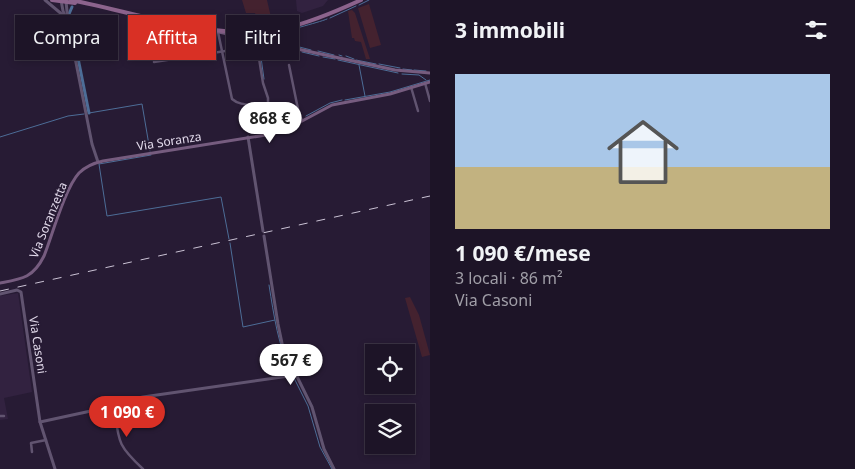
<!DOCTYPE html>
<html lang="it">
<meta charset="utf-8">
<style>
body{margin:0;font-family:"Noto Sans",sans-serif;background:#2a2133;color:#f1f3f6;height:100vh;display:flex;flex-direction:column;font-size:19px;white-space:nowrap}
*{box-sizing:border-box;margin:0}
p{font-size:16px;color:#a09ea7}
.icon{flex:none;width:28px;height:28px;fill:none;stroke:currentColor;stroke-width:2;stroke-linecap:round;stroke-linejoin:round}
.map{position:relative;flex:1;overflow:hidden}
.panel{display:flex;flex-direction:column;background:#1d1427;width:425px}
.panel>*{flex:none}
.top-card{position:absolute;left:15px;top:15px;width:340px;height:45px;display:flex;gap:10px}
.tools{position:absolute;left:365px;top:344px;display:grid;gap:10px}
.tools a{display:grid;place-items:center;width:50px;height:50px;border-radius:0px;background:#1d1427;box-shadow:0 2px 8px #0003,0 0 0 1px #3b3344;font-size:25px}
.price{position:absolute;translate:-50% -42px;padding:0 11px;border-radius:18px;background:#fff;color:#222;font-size:16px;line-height:32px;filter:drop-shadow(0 1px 2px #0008)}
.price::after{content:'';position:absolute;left:50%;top:30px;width:15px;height:11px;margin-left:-8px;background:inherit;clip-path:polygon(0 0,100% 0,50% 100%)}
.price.active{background:#d93025;color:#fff}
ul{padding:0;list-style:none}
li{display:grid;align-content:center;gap:10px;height:265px;padding:0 25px}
li span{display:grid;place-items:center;height:155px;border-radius:0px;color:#555}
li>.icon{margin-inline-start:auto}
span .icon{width:90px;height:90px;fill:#fffc;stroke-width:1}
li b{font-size:21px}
h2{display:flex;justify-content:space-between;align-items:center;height:60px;padding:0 25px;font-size:21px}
.tag{padding:0 18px;border-radius:0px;background:#1d1427;box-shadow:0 2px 8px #0003,0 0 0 1px #3b3344;font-size:18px;line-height:45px}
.tag.active{background:#d93025;color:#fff}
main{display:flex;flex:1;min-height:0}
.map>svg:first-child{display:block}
</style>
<main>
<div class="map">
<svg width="430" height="469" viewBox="0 0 430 469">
<rect width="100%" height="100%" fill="#271b34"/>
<g fill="#322240">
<path d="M296,0H328L323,6L302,13L297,11Z"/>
<path d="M18,293L32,392L4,398L8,419L0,420V296Z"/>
</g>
<g fill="#44222f">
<path d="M242,0H267L273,26L259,27L255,13H246Z"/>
<path d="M369,4L381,45L370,48L358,8Z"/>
<path d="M352,10L355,13L370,59H366L361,42L355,41L354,38H352L348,11Z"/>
<path d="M410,297L419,315L430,355L422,357L405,298Z"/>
</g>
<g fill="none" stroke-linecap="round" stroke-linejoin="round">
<g stroke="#4d6d97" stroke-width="1">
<path d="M359,5L369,0"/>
<path d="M330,18L356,6"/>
<path d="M278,39L277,36C281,31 318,23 327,19"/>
<path d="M280,42L311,50"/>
<path d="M318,51L334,55"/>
<path d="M302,52L319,56"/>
<path d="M339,55L342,56"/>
<path d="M346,56L354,59"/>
<path d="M323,57L335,59"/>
<path d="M338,60L398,73"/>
<path d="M356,60L376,64"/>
<path d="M379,64L400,68"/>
<path d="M359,65L365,96"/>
<path d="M403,69L412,70"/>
<path d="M414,70L426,71"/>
<path d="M402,74L419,75L426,80"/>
<path d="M264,79L259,43L282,48"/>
<path d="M345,100L390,92L430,80"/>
<path d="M89,113L142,104L150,151"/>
<path d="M306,116L330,103L342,100"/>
<path d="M283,128L299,120"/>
<path d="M0,137L68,116L84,114"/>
<path d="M151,155L99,164L107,216L221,197L229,239"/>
<path d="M230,243L243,327L275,320"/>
<path d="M269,285C274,316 278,346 292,374"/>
<path d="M294,378L308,406L320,447L332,469"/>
</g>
<g stroke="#4d6d97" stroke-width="3">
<path d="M72,7L69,14L73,32"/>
<path d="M74,38L89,113"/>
</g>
<g stroke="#615470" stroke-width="2.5">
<path d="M153,26L157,19"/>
<path d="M218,32L232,99C242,108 257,102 268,108L273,134"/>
<path d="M154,62L257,46L263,83L268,98V108"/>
<path d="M289,65L299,114L302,120"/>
<path d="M425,83L430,101"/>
<path d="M411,87L418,111"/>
<path d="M114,406C119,441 116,444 143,469"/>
<path d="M0,416H4"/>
<path d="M32,452L31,443L46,440"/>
</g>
<g stroke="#615470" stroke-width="3">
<path d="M45,0L64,16"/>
<path d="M61,0L63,11L68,22"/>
<path d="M66,1L68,22L92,144L98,162"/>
<path d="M248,137L263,231"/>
<path d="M264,236L278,324L283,348L312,407L324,449L334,469"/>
<path d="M0,294L17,290L21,292L40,422L55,469"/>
<path d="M40,422L114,406L128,400L143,397L296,375"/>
</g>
<g stroke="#765c7f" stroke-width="3">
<path d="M214,31L395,70L430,73"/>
<path d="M270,31L280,44"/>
<path d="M270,31L269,37L271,43"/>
<path d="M275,39L276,33L283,29"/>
<path d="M0,283C22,279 33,278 44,256C52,236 65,188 79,173C85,167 94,163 103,161L272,134L289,128L332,105L390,94L430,82"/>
</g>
<g stroke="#8c638d" stroke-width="4">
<path d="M52,0L75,3"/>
<path d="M71,0C138,13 219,43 286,28C312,22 337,11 361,0"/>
</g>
<path stroke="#cbc3d5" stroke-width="1" stroke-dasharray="9 9" stroke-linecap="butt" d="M0,291L430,196"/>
</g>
<g text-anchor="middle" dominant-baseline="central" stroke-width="4" stroke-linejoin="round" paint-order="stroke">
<g font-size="12" fill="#e2daeb" stroke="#271b34">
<text transform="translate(169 141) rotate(-9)">Via Soranza</text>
<text transform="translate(48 220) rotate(-68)">Via Soranzetta</text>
<text transform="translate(38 345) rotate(81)">Via Casoni</text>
</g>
</g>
</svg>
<div class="tools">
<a><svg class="icon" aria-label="locate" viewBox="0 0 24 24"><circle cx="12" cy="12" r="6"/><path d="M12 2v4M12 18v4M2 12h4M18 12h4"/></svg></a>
<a><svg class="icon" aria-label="layers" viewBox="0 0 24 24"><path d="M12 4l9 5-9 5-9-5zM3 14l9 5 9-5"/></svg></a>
</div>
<b class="price" style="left:270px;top:144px">868 €</b>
<b class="price" style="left:291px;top:386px">567 €</b>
<b class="price active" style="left:127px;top:438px">1 090 €</b>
<div class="top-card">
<a class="tag">Compra</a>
<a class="tag active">Affitta</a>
<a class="tag">Filtri</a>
</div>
</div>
<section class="panel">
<h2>3 immobili<svg class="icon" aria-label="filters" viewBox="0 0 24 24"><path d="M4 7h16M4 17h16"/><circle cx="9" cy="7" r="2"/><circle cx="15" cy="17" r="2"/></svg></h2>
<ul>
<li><span style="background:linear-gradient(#a9c7e8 60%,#c2b280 0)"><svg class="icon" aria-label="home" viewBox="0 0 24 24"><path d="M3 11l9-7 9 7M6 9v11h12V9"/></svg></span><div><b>1 090 €/mese</b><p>3 locali · 86 m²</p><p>Via Casoni</p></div></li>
</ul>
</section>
</main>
